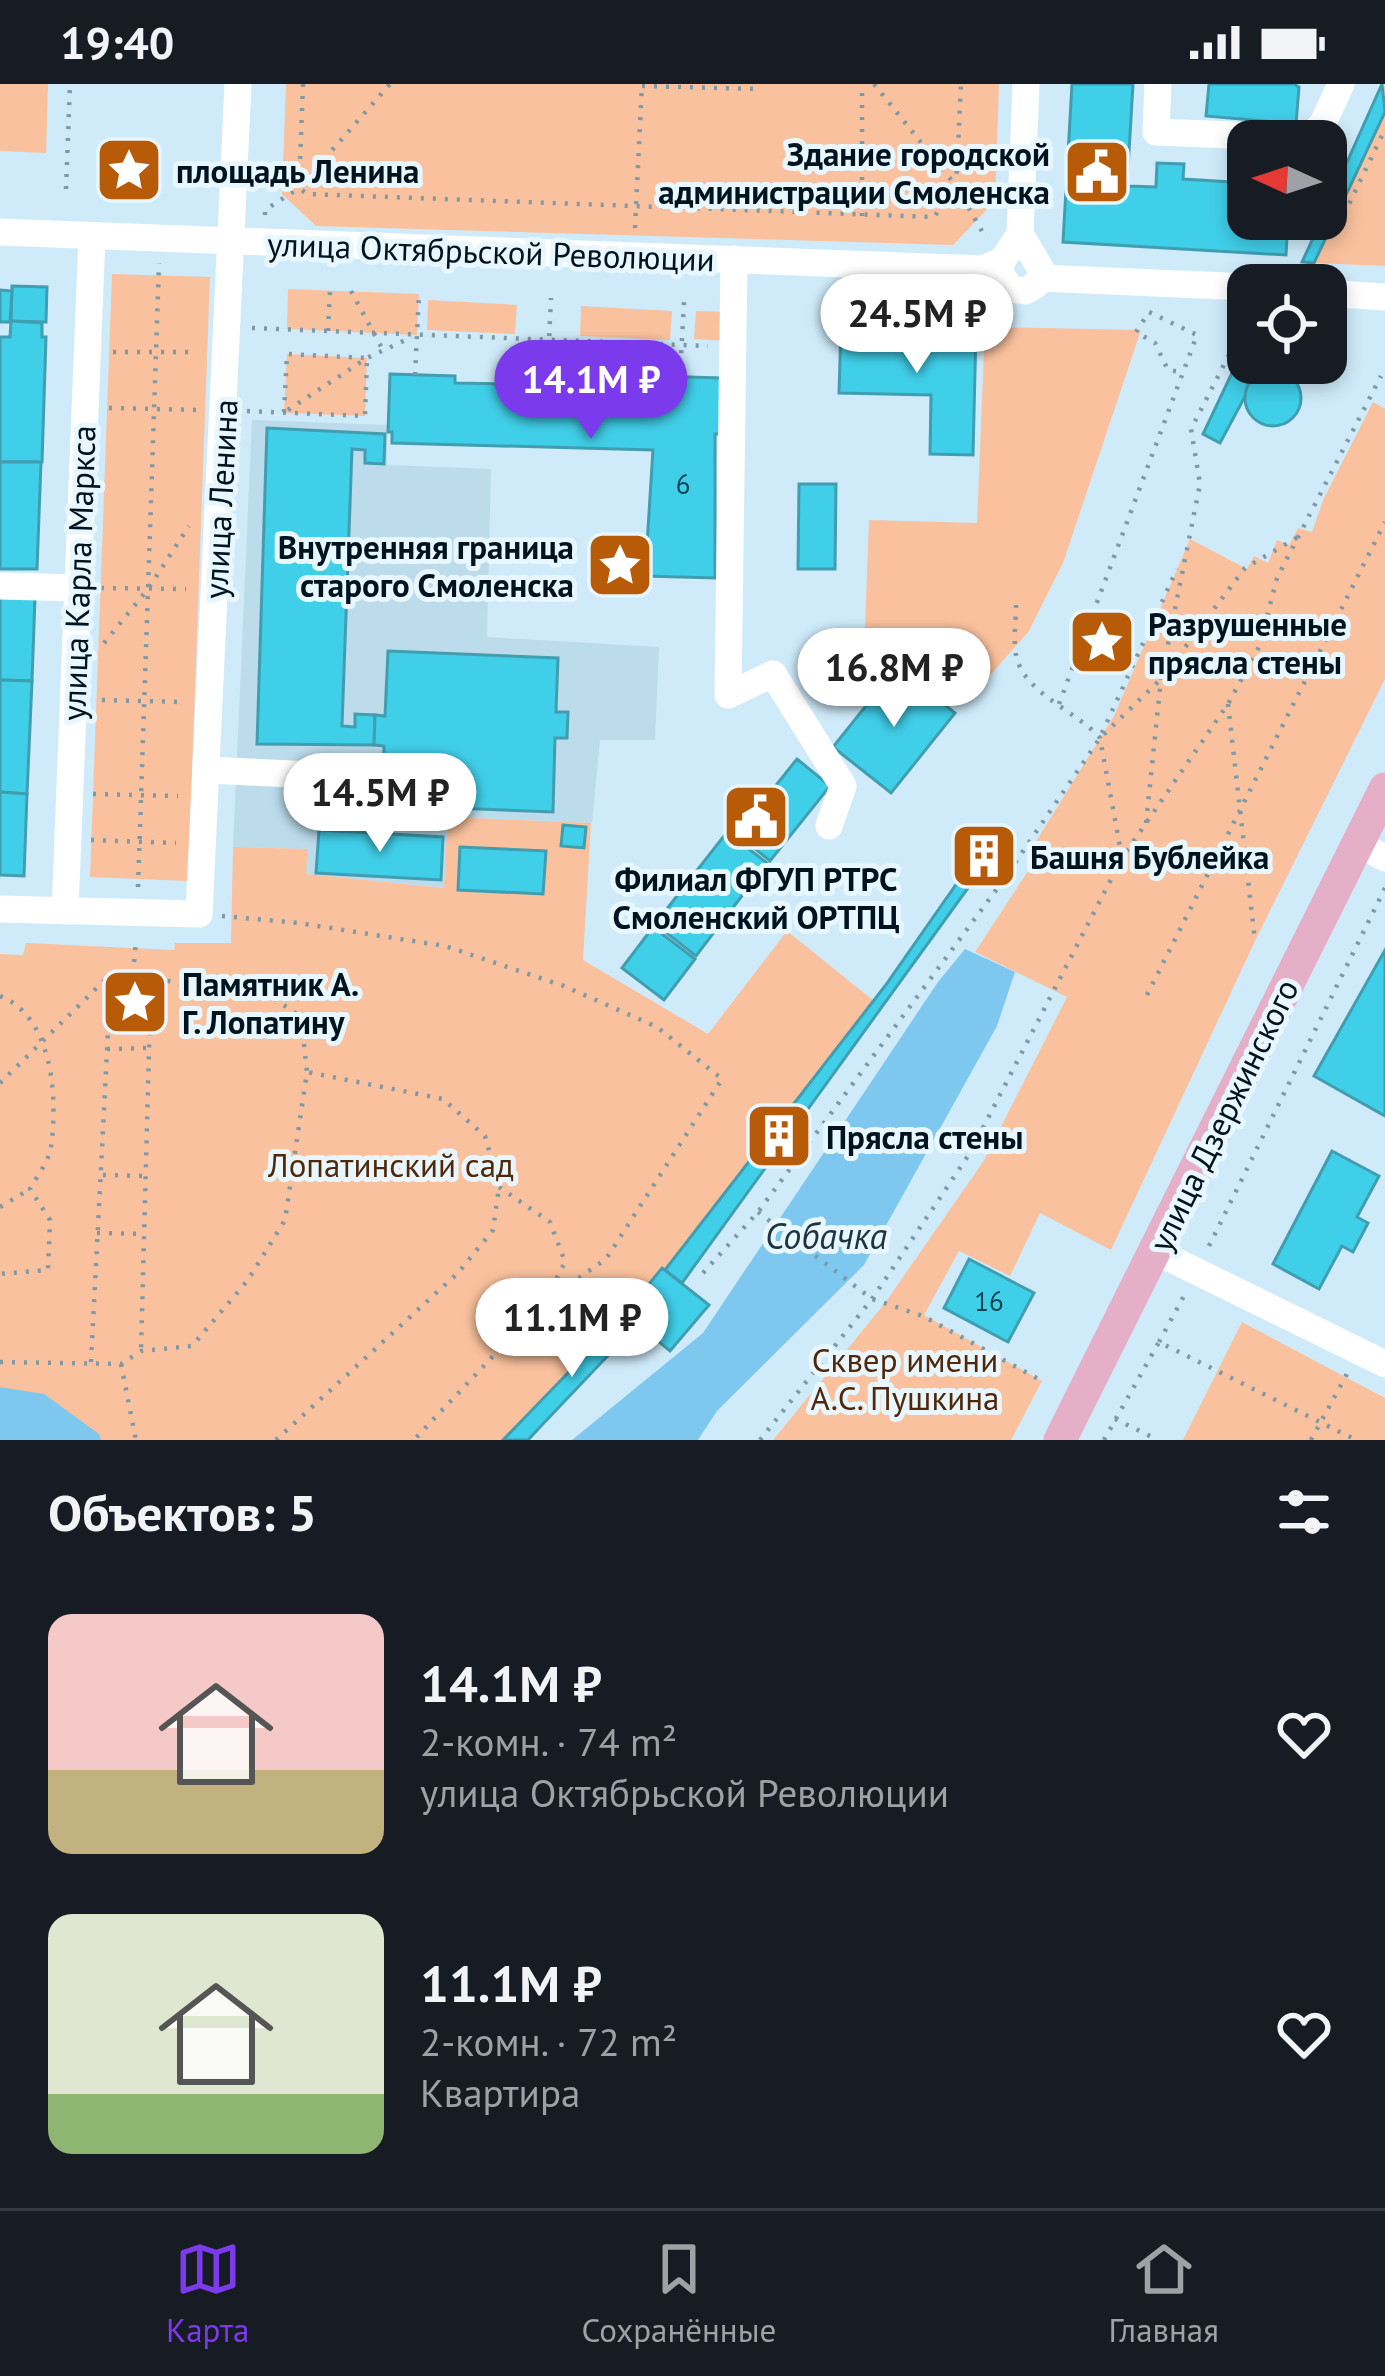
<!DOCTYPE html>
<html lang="ru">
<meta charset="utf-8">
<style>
body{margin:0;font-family:"PT Sans",sans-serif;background:#20242c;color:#f1f3f6;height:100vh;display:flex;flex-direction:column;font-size:45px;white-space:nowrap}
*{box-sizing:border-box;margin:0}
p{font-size:39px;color:#9ea1a6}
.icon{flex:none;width:66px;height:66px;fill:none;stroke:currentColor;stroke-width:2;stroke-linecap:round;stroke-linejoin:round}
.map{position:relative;height:1356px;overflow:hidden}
.drawer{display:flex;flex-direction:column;background:#171b24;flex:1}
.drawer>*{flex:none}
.needle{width:78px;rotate:273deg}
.fabs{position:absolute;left:1227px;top:36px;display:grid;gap:24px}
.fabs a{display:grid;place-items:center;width:120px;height:120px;border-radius:24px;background:#171b24;box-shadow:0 6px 18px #0003;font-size:60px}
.price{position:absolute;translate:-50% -102px;padding:0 27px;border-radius:42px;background:#fff;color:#222;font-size:39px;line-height:78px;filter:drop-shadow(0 3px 6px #0008)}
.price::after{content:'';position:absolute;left:50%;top:72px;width:36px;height:27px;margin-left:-18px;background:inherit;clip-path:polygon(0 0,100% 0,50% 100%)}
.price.selected{background:#7c3aed;color:#fff}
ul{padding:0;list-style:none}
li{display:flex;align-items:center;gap:36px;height:300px;padding:0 48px}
li span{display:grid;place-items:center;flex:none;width:336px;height:240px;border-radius:24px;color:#555}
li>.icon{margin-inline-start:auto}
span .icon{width:144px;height:144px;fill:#fffc;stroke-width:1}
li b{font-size:51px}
h2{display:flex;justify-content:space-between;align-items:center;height:144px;padding:0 48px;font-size:51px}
.status{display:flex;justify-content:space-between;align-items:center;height:84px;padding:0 60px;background:#171b24;direction:ltr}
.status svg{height:33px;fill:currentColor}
.tab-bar{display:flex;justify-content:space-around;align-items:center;height:168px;border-top:3px solid #363941;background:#171b24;font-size:33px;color:#9ea1a6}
.tab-bar a{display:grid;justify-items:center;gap:6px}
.tab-bar .selected{color:#7c3aed}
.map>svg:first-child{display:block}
</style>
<div class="status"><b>19:40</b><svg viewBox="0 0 49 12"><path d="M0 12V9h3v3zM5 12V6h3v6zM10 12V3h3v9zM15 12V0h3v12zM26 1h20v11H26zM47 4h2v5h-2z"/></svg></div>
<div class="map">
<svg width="1385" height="1356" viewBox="0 0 1385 1356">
<rect width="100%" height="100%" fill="#cfebfa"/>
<path fill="#bcdbeb" d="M252,336L387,341V381L491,385L487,553L659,563L655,656H600L592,739L448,733L445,804L305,790L307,765L233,763Z"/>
<g fill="#fac19e">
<path d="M0,0H48L46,69L0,67Z"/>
<path d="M286,0H999L995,117L953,161L316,142L282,110Z"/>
<path d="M1385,1V182L1314,179L1327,152L1317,147L1322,135H1326V127Z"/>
<path d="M112,190L210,193L188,797L90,793Z"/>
<path d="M288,205L419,210L417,251L287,245Z"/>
<path d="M428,216L517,221L515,250L427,246Z"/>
<path d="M581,222L672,227L670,256L580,252Z"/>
<path d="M696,227L725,228L724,257L694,255Z"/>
<path d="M985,243L1141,246L1063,479L1029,547L966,619L900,567L864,571L869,436L977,439Z"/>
<path d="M287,270L367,274L365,332L284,329Z"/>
<path d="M1373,318L1385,325V595L1255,857L1111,1166L1040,1129L1010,1192L959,1167L924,1231L1042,1297L1011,1356H773L885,1219L983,1078L1067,913L975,868L1038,772L1030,767L1114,632L1190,455L1247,485L1254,472L1268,479L1277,456L1289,461L1298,444L1312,448L1323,416Z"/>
<path d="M448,733L591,739L583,876L708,950L787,847L874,917L665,1186L661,1184L625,1230L503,1356H0V870L23,871L26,859L174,866L175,859H231L233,763L308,765L306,790L444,804Z"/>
<path d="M1242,1238L1385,1314V1356H1183Z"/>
</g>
<g fill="#7ec8ef">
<path d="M965,865L1015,888L997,942L864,1181L717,1327L698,1356H572L703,1249L938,898Z"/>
<path d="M0,1303L44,1310L99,1350L101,1356H0Z"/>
</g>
<g fill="#40cfe9" stroke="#419eb0" stroke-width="3">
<path d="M1072,0H1133L1127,102L1156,103L1157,79L1184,80L1183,95L1248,99V135H1288L1286,171L1063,158Z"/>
<path d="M1209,0H1294L1299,3L1296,40L1206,32Z"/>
<path d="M1382,0L1385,28L1314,179L1302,178L1322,135H1326V125Z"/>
<path d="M12,202L47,203L46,238L11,237Z"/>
<path d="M0,206L12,207L10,238H0Z"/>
<path d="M11,237L42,239V253H46L42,378H0V253H10Z"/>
<path d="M841,243L976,246L973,371L930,370L931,311L839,309Z"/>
<path d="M1248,255V279H1263L1220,359L1203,350Z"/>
<circle cx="1273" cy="314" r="28"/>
<path d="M390,290L455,292V299L654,303L655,292L721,294L720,350H715V494L645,492L653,366L392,359V348H388Z"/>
<path d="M267,344L385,350L384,380L365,379V366L352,365L342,642L355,643V630L375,631L374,661L257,660Z"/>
<path d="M0,378H41L37,485H0Z"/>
<path d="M799,400H836L835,485H798Z"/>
<path d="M0,512L35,513L32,597L0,596Z"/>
<path d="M388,567L558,574L556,628H568L567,654H555L553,728L382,721L384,662L374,661L375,631L385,632Z"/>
<path d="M897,583L955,629L891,709L833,663Z"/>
<path d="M0,596L32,597L27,710L0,708Z"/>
<path d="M797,675L830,702L770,777L737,750Z"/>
<path d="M0,708L27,710L24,792L0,791Z"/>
<path d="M563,741L586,743L584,764L561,762Z"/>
<path d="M319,746L443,753L441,796L316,789Z"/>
<path d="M727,748L767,779L696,872L655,840Z"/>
<path d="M979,751L1005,769L989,792L964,774Z"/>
<path d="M460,763L546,767L543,810L458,806Z"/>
<path d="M971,779L981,786L682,1199L665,1186L885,902Z"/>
<path d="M653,843L695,875L664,916L622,884Z"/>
<path d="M1385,866V1032L1314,992Z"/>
<path d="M1332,1067L1379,1092L1357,1133L1368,1139L1353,1168L1342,1162L1319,1205L1273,1180Z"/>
<path d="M969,1175L1034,1209L1008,1258L944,1224Z"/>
<path d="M662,1184L709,1221L670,1267L625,1230Z"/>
<path d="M625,1230L638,1240L541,1342L528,1356H503Z"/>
</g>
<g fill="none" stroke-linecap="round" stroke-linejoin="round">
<g stroke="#8099a6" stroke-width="4.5" stroke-dasharray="3 9" stroke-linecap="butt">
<path d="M303,0L299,104L307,110L934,133L956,102L961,0"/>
<path d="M874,0L956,102L983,149H990"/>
<path d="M642,2L757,5V0"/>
<path d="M66,105L70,0"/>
<path d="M265,131V126L299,104L390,0"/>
<path d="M862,132V0"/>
<path d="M1339,141L1385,45"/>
<path d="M635,144L642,0"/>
<path d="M351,207L383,266"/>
<path d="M252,244L708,262"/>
<path d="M328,247L330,206"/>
<path d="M113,268H197"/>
<path d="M415,291L419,210"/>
<path d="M680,293L684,218"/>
<path d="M547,300L551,214"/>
<path d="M109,324L199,326"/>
<path d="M288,326L367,274L412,253"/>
<path d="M247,327L365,332L367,274"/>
<path d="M284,328L287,270L367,274"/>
<path d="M101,504L186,505"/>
<path d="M1016,521C1016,537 1013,556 1016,571C1023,609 1077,627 1100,654L1122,774"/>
<path d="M104,559L148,505L189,442"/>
<path d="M102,616L180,618"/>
<path d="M1059,620L1197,251L1149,228L1136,248L1155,259L1168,286L1180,288"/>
<path d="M1228,620L1255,857"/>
<path d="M1102,649L1177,485"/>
<path d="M93,710L178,712"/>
<path d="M1146,739L1161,595L1200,400L1191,345L1248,234"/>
<path d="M91,756L176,759"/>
<path d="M138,803L159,179"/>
<path d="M222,832L299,839L445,862L564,902L657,943L722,995L606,1175L544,1218L414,1356"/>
<path d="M133,890L136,857"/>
<path d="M1147,911L1385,438"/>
<path d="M0,912C53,933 58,1013 51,1063C49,1077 37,1092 30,1105L50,1136L48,1186L0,1190"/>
<path d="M107,965L148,964"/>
<path d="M0,999L111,890L151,892L141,1266"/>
<path d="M103,1091L145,1092"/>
<path d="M499,1103L550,1138L565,1178L547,1213"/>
<path d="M0,1123L30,1105"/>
<path d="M758,1128L872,1215L923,1232L1042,1297"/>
<path d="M97,1149L144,1150"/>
<path d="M1209,1162L1385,804"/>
<path d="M703,1189L758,1128L1002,798L1100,654L1161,595L1245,484L1298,453"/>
<path d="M1159,1258L1185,1210"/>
<path d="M0,1278L121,1280L141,1267L192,1262L248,1196L285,1136L307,988L301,933L275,915L186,902L151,892"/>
<path d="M91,1278L111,890"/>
<path d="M121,1280L136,1356"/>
<path d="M1115,1335L1158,1356"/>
<path d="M276,1356L458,1189L493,1146L499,1103L485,1052L443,1015L307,988"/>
<path d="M760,1356L872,1215L970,1069L1122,774L1228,620L1259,563L1277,494L1381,292"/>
<path d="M1104,1356L1159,1258L1356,1356"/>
<path d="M1311,1356L1348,1288"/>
</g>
<g stroke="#fff" stroke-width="27">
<path d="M1158,0L1156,48L1309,54L1323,39L1341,0"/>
<path d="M0,148L982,185L1002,177"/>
<path d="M1020,150L1042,187L1037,200L1025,207L1011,205L1000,189L1002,177L1020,150L1026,0"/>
<path d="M734,175L728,611L773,590L843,702L829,742"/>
<path d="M1040,194L1248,203"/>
<path d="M1326,209L1385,213"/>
<path d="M0,502L78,504"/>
<path d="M207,686L360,693"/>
<path d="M1356,759L1385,774"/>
<path d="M0,825L199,830L238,0"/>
<path d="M65,827L92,152"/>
<path d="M1157,1168L1385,1280"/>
</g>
<path stroke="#e6afc8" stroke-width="33" d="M1060,1356L1385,705"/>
</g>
<defs>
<g id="sight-square" transform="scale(3.45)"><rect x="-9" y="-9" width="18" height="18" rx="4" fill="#b85b08" stroke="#e8f6fe"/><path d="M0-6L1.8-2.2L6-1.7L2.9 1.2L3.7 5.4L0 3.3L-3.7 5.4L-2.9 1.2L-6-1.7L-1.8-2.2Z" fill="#fff"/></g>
<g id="civic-square" transform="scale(3.45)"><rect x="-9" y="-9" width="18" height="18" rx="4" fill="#b85b08" stroke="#e8f6fe"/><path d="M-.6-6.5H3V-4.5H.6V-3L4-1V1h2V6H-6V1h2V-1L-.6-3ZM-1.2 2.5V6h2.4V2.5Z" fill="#fff"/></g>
<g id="building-square" transform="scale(3.45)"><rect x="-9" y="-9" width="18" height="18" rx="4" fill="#b85b08" stroke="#e8f6fe"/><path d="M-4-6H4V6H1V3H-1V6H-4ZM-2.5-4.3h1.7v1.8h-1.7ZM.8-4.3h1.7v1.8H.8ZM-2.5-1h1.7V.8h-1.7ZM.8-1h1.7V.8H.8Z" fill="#fff"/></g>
</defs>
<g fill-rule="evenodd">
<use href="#sight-square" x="129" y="86"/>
<use href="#civic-square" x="1097" y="88"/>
<use href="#sight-square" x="620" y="481"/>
<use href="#sight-square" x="1102" y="558"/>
<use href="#civic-square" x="756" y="733"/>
<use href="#building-square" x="984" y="772"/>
<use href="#sight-square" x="135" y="918"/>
<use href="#building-square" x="779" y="1052"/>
</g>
<g text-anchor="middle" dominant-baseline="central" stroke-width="10" stroke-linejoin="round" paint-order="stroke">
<g font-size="27" fill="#104352">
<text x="683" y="400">6</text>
<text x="989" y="1217">16</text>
</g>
<g font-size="33" font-weight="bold" fill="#00141f" stroke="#e8f6fe" text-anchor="start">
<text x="1050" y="69" text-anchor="end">Здание городской<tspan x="1050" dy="38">администрации Смоленска</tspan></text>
<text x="176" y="86">площадь Ленина</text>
<text x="574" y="462" text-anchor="end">Внутренняя граница<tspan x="574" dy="38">старого Смоленска</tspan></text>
<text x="1148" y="539">Разрушенные<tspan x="1148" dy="38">прясла стены</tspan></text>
<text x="1030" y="772">Башня Бублейка</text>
<text x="756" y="794" text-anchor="middle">Филиал ФГУП РТРС<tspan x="756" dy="38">Смоленский ОРТПЦ</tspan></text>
<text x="182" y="899">Памятник А.<tspan x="182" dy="38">Г. Лопатину</tspan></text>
<text x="826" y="1052">Прясла стены</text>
</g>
<g font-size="33" fill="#00141f" stroke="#e8f6fe">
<text transform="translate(491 167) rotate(2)">улица Октябрьской Революции</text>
<text transform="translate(220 415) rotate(-87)">улица Ленина</text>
<text transform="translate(78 489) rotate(-88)">улица Карла Маркса</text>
<text transform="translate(1223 1031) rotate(-64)">улица Дзержинского</text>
</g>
<g font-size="33" fill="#502708" stroke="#e8f6fe">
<text x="391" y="1080">Лопатинский сад</text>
<text x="905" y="1275">Cквер имени<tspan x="905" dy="38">А.С. Пушкина</tspan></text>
</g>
<g font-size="36" font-style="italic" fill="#1e3541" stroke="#e8f6fe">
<text x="826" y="1151">Собачка</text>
</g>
</g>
</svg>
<div class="fabs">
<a><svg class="needle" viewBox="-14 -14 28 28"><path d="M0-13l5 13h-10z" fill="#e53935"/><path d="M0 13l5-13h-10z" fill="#9ea1a6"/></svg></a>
<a><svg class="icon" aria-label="locate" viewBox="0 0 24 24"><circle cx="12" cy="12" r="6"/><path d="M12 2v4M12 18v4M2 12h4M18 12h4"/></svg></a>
</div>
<b class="price" style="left:917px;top:292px">24.5M ₽</b>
<b class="price selected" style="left:591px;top:358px">14.1M ₽</b>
<b class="price" style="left:894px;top:646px">16.8M ₽</b>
<b class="price" style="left:380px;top:771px">14.5M ₽</b>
<b class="price" style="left:572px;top:1296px">11.1M ₽</b>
</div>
<section class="drawer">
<h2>Объектов: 5<svg class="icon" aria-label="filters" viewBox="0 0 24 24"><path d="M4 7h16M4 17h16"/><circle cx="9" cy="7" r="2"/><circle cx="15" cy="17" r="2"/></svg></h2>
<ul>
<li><span style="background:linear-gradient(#f6c9c9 65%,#c2b280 0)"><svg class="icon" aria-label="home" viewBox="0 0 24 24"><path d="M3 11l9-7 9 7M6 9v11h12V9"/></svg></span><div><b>14.1M ₽</b><p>2-комн. · 74 m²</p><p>улица Октябрьской Революции</p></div><svg class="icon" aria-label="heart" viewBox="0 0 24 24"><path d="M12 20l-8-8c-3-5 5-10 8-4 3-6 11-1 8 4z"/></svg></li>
<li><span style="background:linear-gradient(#dfe7d0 75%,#8fb573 0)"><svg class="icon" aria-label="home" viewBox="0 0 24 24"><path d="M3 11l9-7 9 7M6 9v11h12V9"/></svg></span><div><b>11.1M ₽</b><p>2-комн. · 72 m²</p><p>Квартира</p></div><svg class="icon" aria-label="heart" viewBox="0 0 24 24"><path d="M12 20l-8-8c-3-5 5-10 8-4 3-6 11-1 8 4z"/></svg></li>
</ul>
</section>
<nav class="tab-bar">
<a class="selected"><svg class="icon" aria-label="map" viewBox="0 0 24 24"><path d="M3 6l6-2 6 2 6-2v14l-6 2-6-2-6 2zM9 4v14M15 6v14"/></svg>Карта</a>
<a><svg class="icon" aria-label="saved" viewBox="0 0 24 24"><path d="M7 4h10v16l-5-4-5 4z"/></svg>Сохранённые</a>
<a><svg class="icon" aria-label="home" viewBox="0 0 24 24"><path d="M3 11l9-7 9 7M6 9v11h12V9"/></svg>Главная</a>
</nav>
